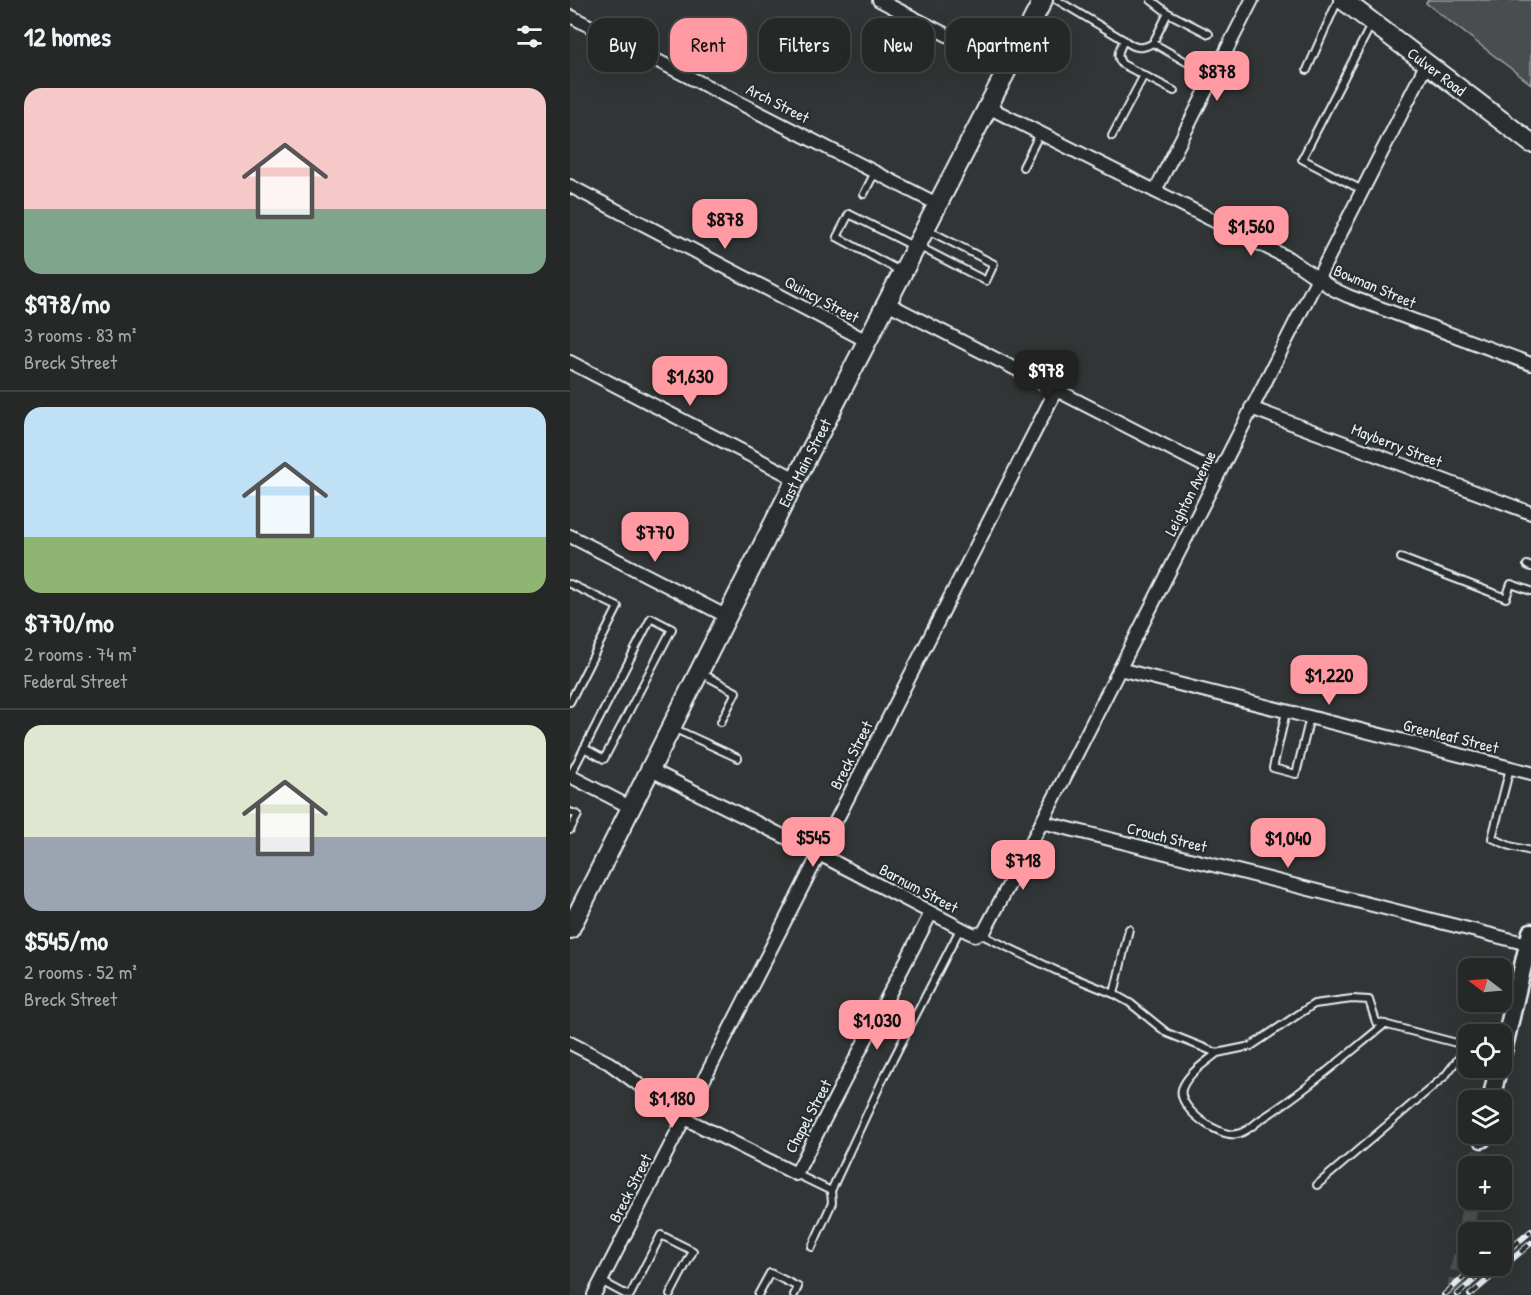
<!DOCTYPE html>
<meta charset="utf-8">
<style>
body{margin:0;font-family:"Patrick Hand",sans-serif;background:#2e3030;color:#f1f3f6;height:100vh;display:flex;flex-direction:column;font-size:22px;white-space:nowrap}
*{box-sizing:border-box;margin:0}
p{font-size:20px;color:#a4a6a8}
.icon{flex:none;width:33px;height:33px;fill:none;stroke:currentColor;stroke-width:2;stroke-linecap:round;stroke-linejoin:round}
.map{position:relative;flex:1;overflow:hidden}
.side{display:flex;flex-direction:column;background:#262828;width:570px}
.side>*{flex:none}
.banner{position:absolute;left:18px;top:18px;width:570px;height:54px;display:flex;gap:12px}
.needle{width:39px;rotate:286deg}
.controls{position:absolute;left:888px;top:958px;display:grid;gap:12px}
.controls a{display:grid;place-items:center;width:54px;height:54px;border-radius:12px;background:#262828;box-shadow:0 6px 24px #0002,0 0 0 2px #424445;font-size:30px}
.price{position:absolute;translate:-50% -51px;padding:0 14px;border-radius:12px;background:#ff9aa2;color:#111;font-size:20px;line-height:39px;filter:drop-shadow(0 2px 3px #0008)}
.price::after{content:'';position:absolute;left:50%;top:36px;width:18px;height:14px;margin-left:-9px;background:inherit;clip-path:polygon(0 0,100% 0,50% 100%)}
.price.active{background:#222;color:#fff}
ul{padding:0;list-style:none}
li{display:grid;align-content:center;gap:12px;height:318px;padding:0 24px}
li+li{border-top:2px solid #424445}
li span{display:grid;place-items:center;height:186px;border-radius:18px;color:#555}
li>.icon{margin-inline-start:auto}
span .icon{width:108px;height:108px;fill:#fffc;stroke-width:1}
li b{font-size:26px}
h2{display:flex;justify-content:space-between;align-items:center;height:72px;padding:0 24px;font-size:26px}
.tag{padding:0 21px;border-radius:18px;background:#262828;box-shadow:0 6px 24px #0002,0 0 0 2px #424445;font-size:21px;line-height:54px}
.tag.active{background:#ff9aa2;color:#111}
main{display:flex;flex:1;min-height:0}
.map>svg:first-child{display:block}
</style>
<main>
<section class="side">
<h2>12 homes<svg class="icon" aria-label="filters" viewBox="0 0 24 24"><path d="M4 7h16M4 17h16"/><circle cx="9" cy="7" r="2"/><circle cx="15" cy="17" r="2"/></svg></h2>
<ul>
<li><span style="background:linear-gradient(#f6c9c9 65%,#7fa58c 0)"><svg class="icon" aria-label="home" viewBox="0 0 24 24"><path d="M3 11l9-7 9 7M6 9v11h12V9"/></svg></span><div><b>$978/mo</b><p>3 rooms · 83 m²</p><p>Breck Street</p></div></li>
<li><span style="background:linear-gradient(#bfe0f5 70%,#8fb573 0)"><svg class="icon" aria-label="home" viewBox="0 0 24 24"><path d="M3 11l9-7 9 7M6 9v11h12V9"/></svg></span><div><b>$770/mo</b><p>2 rooms · 74 m²</p><p>Federal Street</p></div></li>
<li><span style="background:linear-gradient(#dfe7d0 60%,#9aa5b1 0)"><svg class="icon" aria-label="home" viewBox="0 0 24 24"><path d="M3 11l9-7 9 7M6 9v11h12V9"/></svg></span><div><b>$545/mo</b><p>2 rooms · 52 m²</p><p>Breck Street</p></div></li>
</ul>
</section>
<div class="map">
<svg width="961" height="1295" viewBox="0 0 961 1295">
<rect width="100%" height="100%" fill="#323536"/>
<filter id="ink" filterUnits="userSpaceOnUse"><feTurbulence type="fractalNoise" baseFrequency=".0167" numOctaves="2"/><feDisplacementMap in="SourceGraphic" scale="12" xChannelSelector="R" yChannelSelector="G"/><feConvolveMatrix kernelMatrix="1 2 1 2 8 2 1 2 1" color-interpolation-filters="sRGB"/></filter>
<g filter="url(#ink)">
<path fill="#494d4f" stroke="#989fa4" stroke-width="1.5" d="M858,0H961V84L856,3Z"/>
<g fill="none" stroke-linecap="round" stroke-linejoin="round">
<g stroke="#4d5153" stroke-width="16" stroke-dasharray="16 8" stroke-linecap="butt">
<path d="M907,1167L912,1139"/>
<path d="M884,1295L901,1200"/>
</g>
<g stroke="#e8f1f8" stroke-width="10">
<g id="lane">
<path d="M487,0L554,40C550,49 545,55 552,64L604,91"/>
<path d="M598,13L639,34"/>
<path d="M554,40C564,48 571,50 583,43L598,13L581,0"/>
<path d="M583,43L618,63"/>
<path d="M737,70L768,0"/>
<path d="M542,136L574,75"/>
<path d="M453,167L470,133"/>
<path d="M792,190L732,159L801,25"/>
<path d="M294,194L305,172"/>
<path d="M348,246L416,281L424,264L358,230"/>
<path d="M330,271L267,237L279,214L343,246"/>
<path d="M831,558L936,598L941,584L961,591"/>
<path d="M957,565L961,567"/>
<path d="M0,584L48,607L0,702"/>
<path d="M131,673L166,692L151,722"/>
<path d="M716,712L703,768L726,774L740,717"/>
<path d="M103,728L168,758"/>
<path d="M940,768L922,838L940,846L961,851"/>
<path d="M0,776L81,618L102,629L34,759L14,748"/>
<path d="M0,812L8,815L0,830"/>
<path d="M410,934L485,970L544,994L560,1003L597,1033L647,1053L681,1046L744,1004L782,999L799,1000L806,1022L898,1046"/>
<path d="M544,994L559,929"/>
<path d="M647,1053C635,1063 617,1074 612,1089C607,1108 649,1138 667,1134C674,1133 684,1125 690,1120C734,1092 774,1057 815,1024"/>
<path d="M226,1174L261,1191L314,1077L390,929"/>
<path d="M747,1185L875,1076L898,1046"/>
<path d="M242,1247L262,1203L261,1191"/>
<path d="M31,1281L57,1295"/>
<path d="M60,1295L91,1235L123,1251L100,1295"/>
<path d="M188,1295L200,1273L228,1287L224,1295"/>
</g>
</g>
<g stroke="#e8f1f8" stroke-width="16">
<g id="street">
<path d="M309,0L439,67"/>
<path d="M0,16L369,205"/>
<path d="M418,107L718,258L763,289L778,296L961,364"/>
<path d="M0,186L297,341"/>
<path d="M585,191L682,0"/>
<path d="M317,303L648,473"/>
<path d="M0,362L226,479"/>
<path d="M681,408L961,513"/>
<path d="M0,536L156,616"/>
<path d="M549,669L961,773"/>
<path d="M81,770L249,854L398,932L405,935L414,932L472,822L857,63"/>
<path d="M0,776L62,808"/>
<path d="M472,822L958,944"/>
<path d="M0,1043L39,1063L114,1118L226,1174L361,913"/>
<path d="M24,1295L486,390"/>
</g>
</g>
<g stroke="#e8f1f8" stroke-width="21">
<g id="secondary">
<path d="M932,1055L961,932"/>
<path d="M921,1101L928,1068"/>
<path d="M912,1139L913,1134"/>
</g>
</g>
<g stroke="#e8f1f8" stroke-width="22">
<g id="primary">
<path id="s1" d="M773,0L961,143"/>
<path id="s2" d="M0,929L226,479L473,0"/>
</g>
</g>
<use href="#lane" stroke="#2a2d2e" stroke-width="6"/>
<use href="#street" stroke="#2a2d2e" stroke-width="12"/>
<use href="#secondary" stroke="#2a2d2e" stroke-width="16"/>
<use href="#primary" stroke="#2a2d2e" stroke-width="18"/>
<g stroke="#e8f1f8" stroke-width="6">
<g id="rail">
<path d="M941,1248L961,1231"/>
<path d="M874,1295L906,1266"/>
<path d="M887,1295L905,1279"/>
<path d="M900,1295L961,1243"/>
</g>
</g>
<use href="#rail" stroke="#2a2d2e" stroke-width="4" stroke-dasharray="11" stroke-linecap="butt"/>
</g>
</g>
<g text-anchor="middle" dominant-baseline="central" stroke-width="4.5" stroke-linejoin="round" paint-order="stroke">
<g font-size="16" fill="#e8f1f8" stroke="#2a2d2e">
<text stroke="none"><textPath href="#s1" startOffset="118">Culver Road</textPath></text>
<text transform="translate(208 103) rotate(27)">Arch Street</text>
<text transform="translate(805 286) rotate(23)">Bowman Street</text>
<text transform="translate(252 299) rotate(28)">Quincy Street</text>
<text transform="translate(827 445) rotate(21)">Mayberry Street</text>
<text stroke="none"><textPath href="#s2" startOffset="522">East Main Street</textPath></text>
<text transform="translate(620 493) rotate(-63)">Leighton Avenue</text>
<text transform="translate(881 736) rotate(14)">Greenleaf Street</text>
<text transform="translate(281 755) rotate(-63)">Breck Street</text>
<text transform="translate(597 837) rotate(14)">Crouch Street</text>
<text transform="translate(349 888) rotate(28)">Barnum Street</text>
<text transform="translate(238 1116) rotate(-62)">Chapel Street</text>
<text transform="translate(60 1188) rotate(-63)">Breck Street</text>
</g>
</g>
</svg>
<div class="controls">
<a><svg class="needle" viewBox="-14 -14 28 28"><path d="M0-13l5 13h-10z" fill="#e53935"/><path d="M0 13l5-13h-10z" fill="#a4a6a8"/></svg></a>
<a><svg class="icon" aria-label="locate" viewBox="0 0 24 24"><circle cx="12" cy="12" r="6"/><path d="M12 2v4M12 18v4M2 12h4M18 12h4"/></svg></a>
<a><svg class="icon" aria-label="layers" viewBox="0 0 24 24"><path d="M12 4l9 5-9 5-9-5zM3 14l9 5 9-5"/></svg></a>
<a>+</a>
<a>−</a>
</div>
<b class="price" style="left:647px;top:102px">$878</b>
<b class="price" style="left:155px;top:250px">$878</b>
<b class="price" style="left:681px;top:257px">$1,560</b>
<b class="price active" style="left:476px;top:401px">$978</b>
<b class="price" style="left:120px;top:407px">$1,630</b>
<b class="price" style="left:85px;top:563px">$770</b>
<b class="price" style="left:759px;top:706px">$1,220</b>
<b class="price" style="left:243px;top:868px">$545</b>
<b class="price" style="left:718px;top:869px">$1,040</b>
<b class="price" style="left:453px;top:891px">$718</b>
<b class="price" style="left:307px;top:1051px">$1,030</b>
<b class="price" style="left:102px;top:1129px">$1,180</b>
<div class="banner">
<a class="tag">Buy</a>
<a class="tag active">Rent</a>
<a class="tag">Filters</a>
<a class="tag">New</a>
<a class="tag">Apartment</a>
</div>
</div>
</main>
